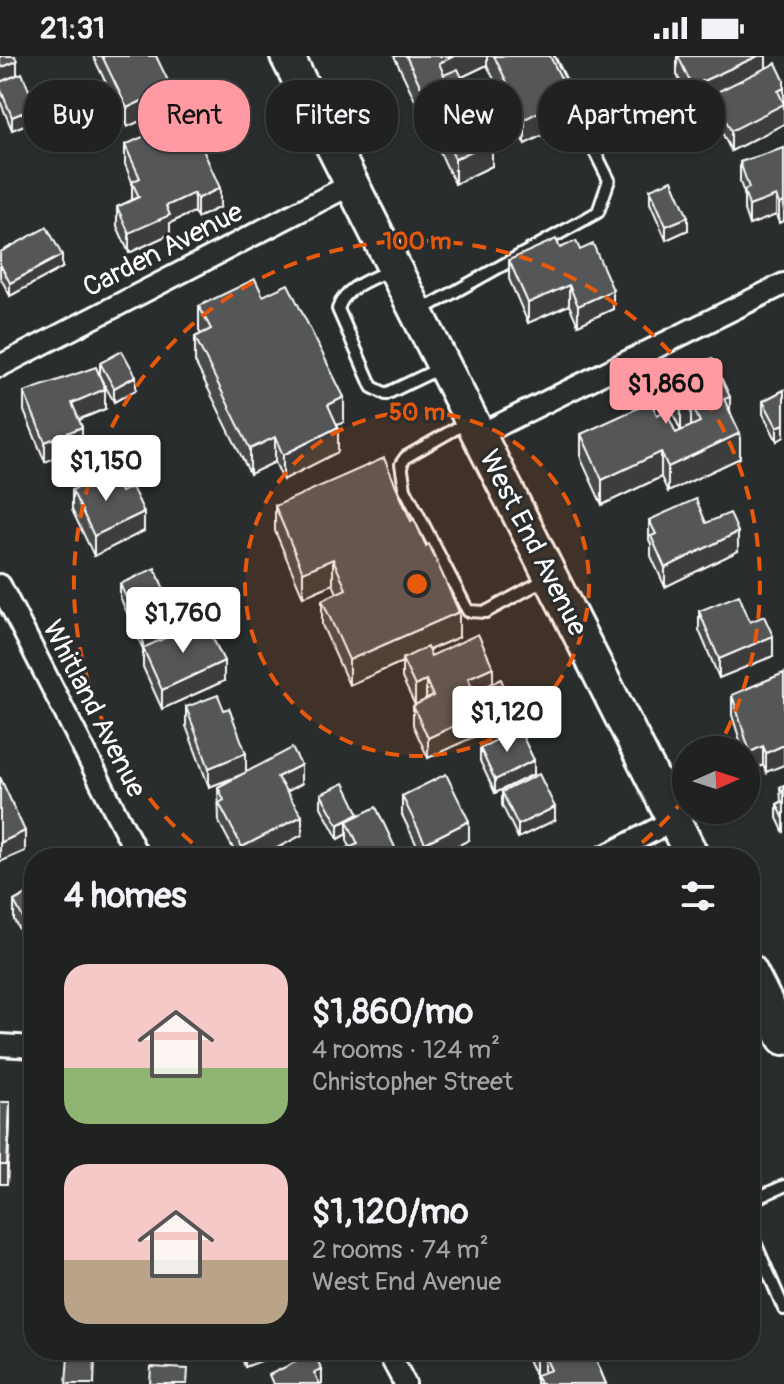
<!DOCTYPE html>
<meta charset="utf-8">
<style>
body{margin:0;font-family:Pangolin,sans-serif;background:#282a2a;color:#f1f3f6;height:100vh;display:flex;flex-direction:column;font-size:30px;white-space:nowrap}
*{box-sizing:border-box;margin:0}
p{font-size:26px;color:#a2a4a5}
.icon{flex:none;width:44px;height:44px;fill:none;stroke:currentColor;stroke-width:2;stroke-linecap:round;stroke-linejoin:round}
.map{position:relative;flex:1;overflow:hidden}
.drawer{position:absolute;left:24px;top:792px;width:736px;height:512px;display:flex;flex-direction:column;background:#202222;border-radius:32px;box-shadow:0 2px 6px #0004,0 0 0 2px #3d3f40}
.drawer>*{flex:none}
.banner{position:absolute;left:24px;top:24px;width:736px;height:72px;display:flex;gap:16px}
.needle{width:52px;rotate:87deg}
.buttons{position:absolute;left:672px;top:680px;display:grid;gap:16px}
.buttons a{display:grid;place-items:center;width:88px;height:88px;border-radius:50%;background:#202222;box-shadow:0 2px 6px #0004,0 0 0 2px #3d3f40;font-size:40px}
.price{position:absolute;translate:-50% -68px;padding:0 18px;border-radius:8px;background:#fff;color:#222;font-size:26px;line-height:52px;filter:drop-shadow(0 2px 4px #0008)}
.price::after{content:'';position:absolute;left:50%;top:48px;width:24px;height:18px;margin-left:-12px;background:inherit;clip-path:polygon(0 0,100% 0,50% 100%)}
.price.selected{background:#ff9aa2;color:#111}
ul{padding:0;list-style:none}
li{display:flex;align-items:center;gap:24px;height:200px;padding:0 40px}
li span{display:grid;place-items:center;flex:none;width:224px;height:160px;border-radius:24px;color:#555}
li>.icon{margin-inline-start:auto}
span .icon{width:96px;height:96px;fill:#fffc;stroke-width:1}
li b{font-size:34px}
h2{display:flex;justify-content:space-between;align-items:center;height:96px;padding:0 40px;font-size:34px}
.chip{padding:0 28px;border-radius:32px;background:#202222;box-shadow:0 2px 6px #0004,0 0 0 2px #3d3f40;font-size:28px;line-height:72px}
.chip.selected{background:#ff9aa2;color:#111}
.status{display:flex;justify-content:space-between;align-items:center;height:56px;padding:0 40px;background:#202222;direction:ltr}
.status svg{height:22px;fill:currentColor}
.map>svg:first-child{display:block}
</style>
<div class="status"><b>21:31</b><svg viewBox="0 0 49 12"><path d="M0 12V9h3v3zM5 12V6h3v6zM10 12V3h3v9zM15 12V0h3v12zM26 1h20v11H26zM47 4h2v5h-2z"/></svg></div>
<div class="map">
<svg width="784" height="1328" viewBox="0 0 784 1328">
<rect width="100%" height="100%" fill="#2a2d2e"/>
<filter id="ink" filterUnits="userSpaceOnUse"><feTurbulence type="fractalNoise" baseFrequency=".0125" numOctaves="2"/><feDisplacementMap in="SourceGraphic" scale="16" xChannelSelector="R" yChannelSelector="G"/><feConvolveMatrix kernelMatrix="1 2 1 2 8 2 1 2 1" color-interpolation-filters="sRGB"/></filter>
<g filter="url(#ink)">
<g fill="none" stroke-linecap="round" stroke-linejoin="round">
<g stroke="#fff" stroke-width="16">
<g id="service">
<path d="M392,213C372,223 345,230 338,253L372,331L386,338L440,312"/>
<path d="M422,254L598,156L609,124L547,0"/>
<path d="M469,365L406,401L401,408L405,433L468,555L486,556L548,522"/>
<path d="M750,1145L784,1130"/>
<path d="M750,1175L784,1253"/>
</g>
</g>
<g stroke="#fff" stroke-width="26">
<g id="minor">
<path d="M0,310L352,128"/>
<path d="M479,379L784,228"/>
<path d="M0,529L139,802"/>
<path d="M601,802L674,764"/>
<path d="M0,989L34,991"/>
<path d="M387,1294L405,1328"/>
</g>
</g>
<g stroke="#fff" stroke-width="38">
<g id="primary">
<path d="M287,0L693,802"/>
<path d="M750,915L784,982"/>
</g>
</g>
<use href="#service" stroke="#2a2d2e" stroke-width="10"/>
<use href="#minor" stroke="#2a2d2e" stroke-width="20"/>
<use href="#primary" stroke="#2a2d2e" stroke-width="32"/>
</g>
<g fill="#494b4c" stroke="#fff" stroke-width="2">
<path d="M93,0H156L171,51L127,71Z"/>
<path d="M394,0H550L565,55L551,61V75L525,88L487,9L462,21L492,110L455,128Z"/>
<path d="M677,0H766V11L784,24V68L731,95L713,58V40L692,50L677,19Z"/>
<path d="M17,19L36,64L12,74L0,45V26Z"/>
<path d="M125,89L220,151L197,162L194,156L170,167V178L129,197L117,170V151L132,144V126L125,108Z"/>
<path d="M784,92L779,167L776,159L749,169L744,154V137L740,126V106Z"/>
<path d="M650,133L688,174L666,184L650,147Z"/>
<path d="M560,192L580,194L613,253L578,269L569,249L528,267L509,223V204Z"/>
<path d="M0,196L62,212L10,240L0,221Z"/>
<path d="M263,240L344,366L337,369L338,396L283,424L275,406L250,418L195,306V281L201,278L199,275V250Z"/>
<path d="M100,307L136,334L114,346L100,321Z"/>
<path d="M668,322L730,354L740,402L668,436L661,421L602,449L581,403V378L657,359L676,377L681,375L668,347Z"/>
<path d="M784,334V381L777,385L763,358V345Z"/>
<path d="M24,336L105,353L79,364L82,390L45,406L24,355Z"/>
<path d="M72,434L121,436L144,475L94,500L72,454Z"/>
<path d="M275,450L459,581L429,594L431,600L493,627L510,664L428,702L413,669V650L415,649L402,622V606L349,629L322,569V544L337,537L333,528L303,541L275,475Z"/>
<path d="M649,464L706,467L738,495L665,531L651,500V488L649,484Z"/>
<path d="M120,528L169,558L167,559L170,579L224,625L162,653L143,611V593L120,541Z"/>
<path d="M699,555L750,566L773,600L719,622L699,574Z"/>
<path d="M784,617L766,716L763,709L750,715L746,703V694H743L732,659V639Z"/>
<path d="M186,651L246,716L301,728L287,736L302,779L258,802H238L219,766L218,731L240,719L209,731L186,670Z"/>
<path d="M480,692L534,718L495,737L480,705Z"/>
<path d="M784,729V777L777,762V748L781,746L780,731Z"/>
<path d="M502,736L555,764L518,782L502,749Z"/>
<path d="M321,738L359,759L400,802H339V796L350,791L347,784V778L338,783L321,751Z"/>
<path d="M402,740L469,784L434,802H423L402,759Z"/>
<path d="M34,834V902L14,864V845Z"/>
<path d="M0,1046L10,1066L7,1128H0Z"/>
<path d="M34,1055V1099H30V1085Z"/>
<path d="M239,1294H282V1297L245,1311Z"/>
<path d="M526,1294H592L606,1328H536V1321L526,1299Z"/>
</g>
<g fill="#3c3d3e" stroke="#fff" stroke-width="2">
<path d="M454,0H487V9L439,32V7Z"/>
<path d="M758,0H766V16L692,50V30Z"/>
<path d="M17,5V19L0,26V12Z"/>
<path d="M565,30V55L551,61V75L525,88V63L546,39Z"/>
<path d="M171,31V51L127,71V52Z"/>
<path d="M784,32V68L731,95V75L778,35Z"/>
<path d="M36,51V64L12,74V61Z"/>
<path d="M492,85V110L455,128V103Z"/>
<path d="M220,132V151L197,162V143Z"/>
<path d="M194,137V156L170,167V178L129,197V177L166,150Z"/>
<path d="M776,140V159L749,169V150Z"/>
<path d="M784,146V165L779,167V148Z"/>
<path d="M688,161V174L666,184V170Z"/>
<path d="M62,199V212L10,240V227Z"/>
<path d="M569,229V249L528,267V247Z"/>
<path d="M613,234V253L578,269V250Z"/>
<path d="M136,320V334L114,346V332Z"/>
<path d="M105,333V353L72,366V347Z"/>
<path d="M344,341V366L328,374V349Z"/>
<path d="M730,341V366L724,343Z"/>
<path d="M691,346V371L681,376V351Z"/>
<path d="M784,368V381L777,385V371Z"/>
<path d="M82,371V390L45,406V386Z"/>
<path d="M338,371V396L283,424V399Z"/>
<path d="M740,377V402L668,436V411Z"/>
<path d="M275,381V406L250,418V393Z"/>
<path d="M661,396V421L602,449V424Z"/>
<path d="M144,456V475L94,500V480Z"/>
<path d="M738,476V495L665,531V512Z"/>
<path d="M333,503V528L303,541V516Z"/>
<path d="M169,545V558L162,561V548Z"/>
<path d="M459,556V581L403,605L402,603V606L349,629V604Z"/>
<path d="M170,567V580L143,593V579Z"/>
<path d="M773,580V600L719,622V603Z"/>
<path d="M224,605V625L162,653V634Z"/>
<path d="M493,611V630L468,642V622Z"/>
<path d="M426,624V644L415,649V630Z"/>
<path d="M510,644V664L428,702V682Z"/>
<path d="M784,689V709L766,716V697Z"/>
<path d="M763,690V709L750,715V696Z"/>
<path d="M246,697V717L209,731V712Z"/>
<path d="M534,704V718L495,737V724Z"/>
<path d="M301,709V728L277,740V721Z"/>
<path d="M555,751V764L518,782V769Z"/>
<path d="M359,758L347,765V778L338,783V769Z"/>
<path d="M302,760V779L258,802H242V791Z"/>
<path d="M469,765V784L434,802H425V787Z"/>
<path d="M25,775V795L0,806V787Z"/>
<path d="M10,1046V1066L7,1128V1109Z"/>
<path d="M254,1294H282V1297L245,1311V1297Z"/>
<path d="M544,1299V1318L535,1322V1302Z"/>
<path d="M322,1314V1328H314V1317Z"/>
</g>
<g fill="#555758" stroke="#fff" stroke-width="2">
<path d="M0,0H15L17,5L0,12Z"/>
<path d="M102,0H156L171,31L127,52Z"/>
<path d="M406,0H454L439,7L444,19L458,13L492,85L455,103Z"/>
<path d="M494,0H550L565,30L546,39L551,50L525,63Z"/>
<path d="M678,0H758L692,30Z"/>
<path d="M776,7L784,24V32L778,35L784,48L731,75L713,38Z"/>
<path d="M22,17L36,51L12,61L0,32V26Z"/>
<path d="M188,60L220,132L197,143L194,137L166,150L170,159L129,177L117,151L139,141L132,126L140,122L125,89Z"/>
<path d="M784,92V146L779,148L776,140L749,150L744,134L749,132L740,106Z"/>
<path d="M672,124L688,161L666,170L650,133Z"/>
<path d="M47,171L62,199L10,227L0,208V196Z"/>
<path d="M556,183L560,192L576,185L580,194L593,188L613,234L578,250L569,229L528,247L509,204Z"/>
<path d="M255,223L263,240L288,228L344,341L328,349L338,371L283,399L275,381L250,393L195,281L211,273L199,250Z"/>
<path d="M122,295L136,320L114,332L100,307Z"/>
<path d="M712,302L730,341L724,343L740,377L668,411L661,396L602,424L581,378L651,346L657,359L666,355L676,377L700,366L691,346L681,351L668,322Z"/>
<path d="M96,311L105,333L72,347L82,371L45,386L24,336Z"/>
<path d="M784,334V368L777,371L763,345Z"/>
<path d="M384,402L411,465L414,463L426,490L429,488L459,556L349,604L322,544L346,533L333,503L303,516L275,450Z"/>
<path d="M110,415L121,436L132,431L144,456L94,480L72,434Z"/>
<path d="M696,443L706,467L730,457L738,476L665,512L651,480L656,478L649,464Z"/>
<path d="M155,512L169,545L162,548L170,567L143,579L120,528Z"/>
<path d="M739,539L750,566L764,560L773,580L719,603L699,555Z"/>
<path d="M204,564L224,605L162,634L143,592Z"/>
<path d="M478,578L493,611L468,622L474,636L501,623L510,644L428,682L413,650L433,640L426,624L415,630L402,603L427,591L431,600Z"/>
<path d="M784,617V689L766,697L763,690L750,696L732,639Z"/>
<path d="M218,639L224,654L229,652L246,697L209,712L186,651Z"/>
<path d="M519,673L534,704L495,724L480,692Z"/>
<path d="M292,692L301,709L277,721L302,760L242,791L219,747L224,744L218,731Z"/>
<path d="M446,718L469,765L425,787L402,740Z"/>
<path d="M539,718L555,751L518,769L502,736Z"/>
<path d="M0,721L25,775L0,787Z"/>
<path d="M344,727L359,758L338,769L321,738Z"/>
<path d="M784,729V739L780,731Z"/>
<path d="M784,745V763L777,748Z"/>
<path d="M376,751L400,802H342L339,796L358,788L347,765Z"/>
<path d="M314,796L317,802H303Z"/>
<path d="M34,834V883L14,845Z"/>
<path d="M0,1046H10L7,1109H0Z"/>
<path d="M34,1055V1086L30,1085Z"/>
<path d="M532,1294H592L606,1328H540L536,1319L551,1314L544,1299L535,1302Z"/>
<path d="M314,1297L322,1314L314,1317L320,1328H273L269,1319Z"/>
<path d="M68,1300L95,1302L94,1328H66Z"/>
<path d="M151,1311L188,1313L187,1328H150Z"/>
</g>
</g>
<circle cx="417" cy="528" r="172" fill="#e8590c" fill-opacity=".12"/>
<g fill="none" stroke="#e8590c" stroke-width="4" stroke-dasharray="14 10">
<circle cx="417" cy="528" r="172"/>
<path d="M685 742A343 343 0 0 1 623 802M211 802A343 343 0 1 1 718 692"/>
</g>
<g text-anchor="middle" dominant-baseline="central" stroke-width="6" stroke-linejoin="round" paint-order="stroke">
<g font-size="28" fill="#fff" stroke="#2a2d2e">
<text transform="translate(163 194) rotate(-27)">Carden Avenue</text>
<text transform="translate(533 487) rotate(63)">West End Avenue</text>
<text transform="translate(94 653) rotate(63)">Whitland Avenue</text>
</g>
</g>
<circle cx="417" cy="528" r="12" fill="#e8590c" stroke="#2a2d2e" stroke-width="4"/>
<g font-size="24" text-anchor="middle" font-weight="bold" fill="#e8590c" stroke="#2a2d2e" stroke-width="6" stroke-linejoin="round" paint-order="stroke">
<text x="417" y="193">100 m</text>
<text x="417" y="364">50 m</text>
</g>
</svg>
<div class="buttons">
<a><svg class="needle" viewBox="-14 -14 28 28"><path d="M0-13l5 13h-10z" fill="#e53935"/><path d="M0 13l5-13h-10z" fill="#a2a4a5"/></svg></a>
</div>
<b class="price selected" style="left:666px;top:370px">$1,860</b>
<b class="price" style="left:106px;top:447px">$1,150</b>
<b class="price" style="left:183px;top:599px">$1,760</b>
<b class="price" style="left:507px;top:698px">$1,120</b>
<div class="banner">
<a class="chip">Buy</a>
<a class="chip selected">Rent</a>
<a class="chip">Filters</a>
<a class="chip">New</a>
<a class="chip">Apartment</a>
</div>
<section class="drawer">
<h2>4 homes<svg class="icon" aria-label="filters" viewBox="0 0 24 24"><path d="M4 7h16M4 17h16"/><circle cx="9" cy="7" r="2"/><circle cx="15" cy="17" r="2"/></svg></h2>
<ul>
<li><span style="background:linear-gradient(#f6c9c9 65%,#8fb573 0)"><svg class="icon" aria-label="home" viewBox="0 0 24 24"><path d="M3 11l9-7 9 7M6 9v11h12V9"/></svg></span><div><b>$1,860/mo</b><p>4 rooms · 124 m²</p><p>Christopher Street</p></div></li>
<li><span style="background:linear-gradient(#f6c9c9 60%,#b9a48a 0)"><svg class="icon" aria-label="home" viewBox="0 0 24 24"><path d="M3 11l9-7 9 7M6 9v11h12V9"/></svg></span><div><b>$1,120/mo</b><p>2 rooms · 74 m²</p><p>West End Avenue</p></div></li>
</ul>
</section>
</div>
